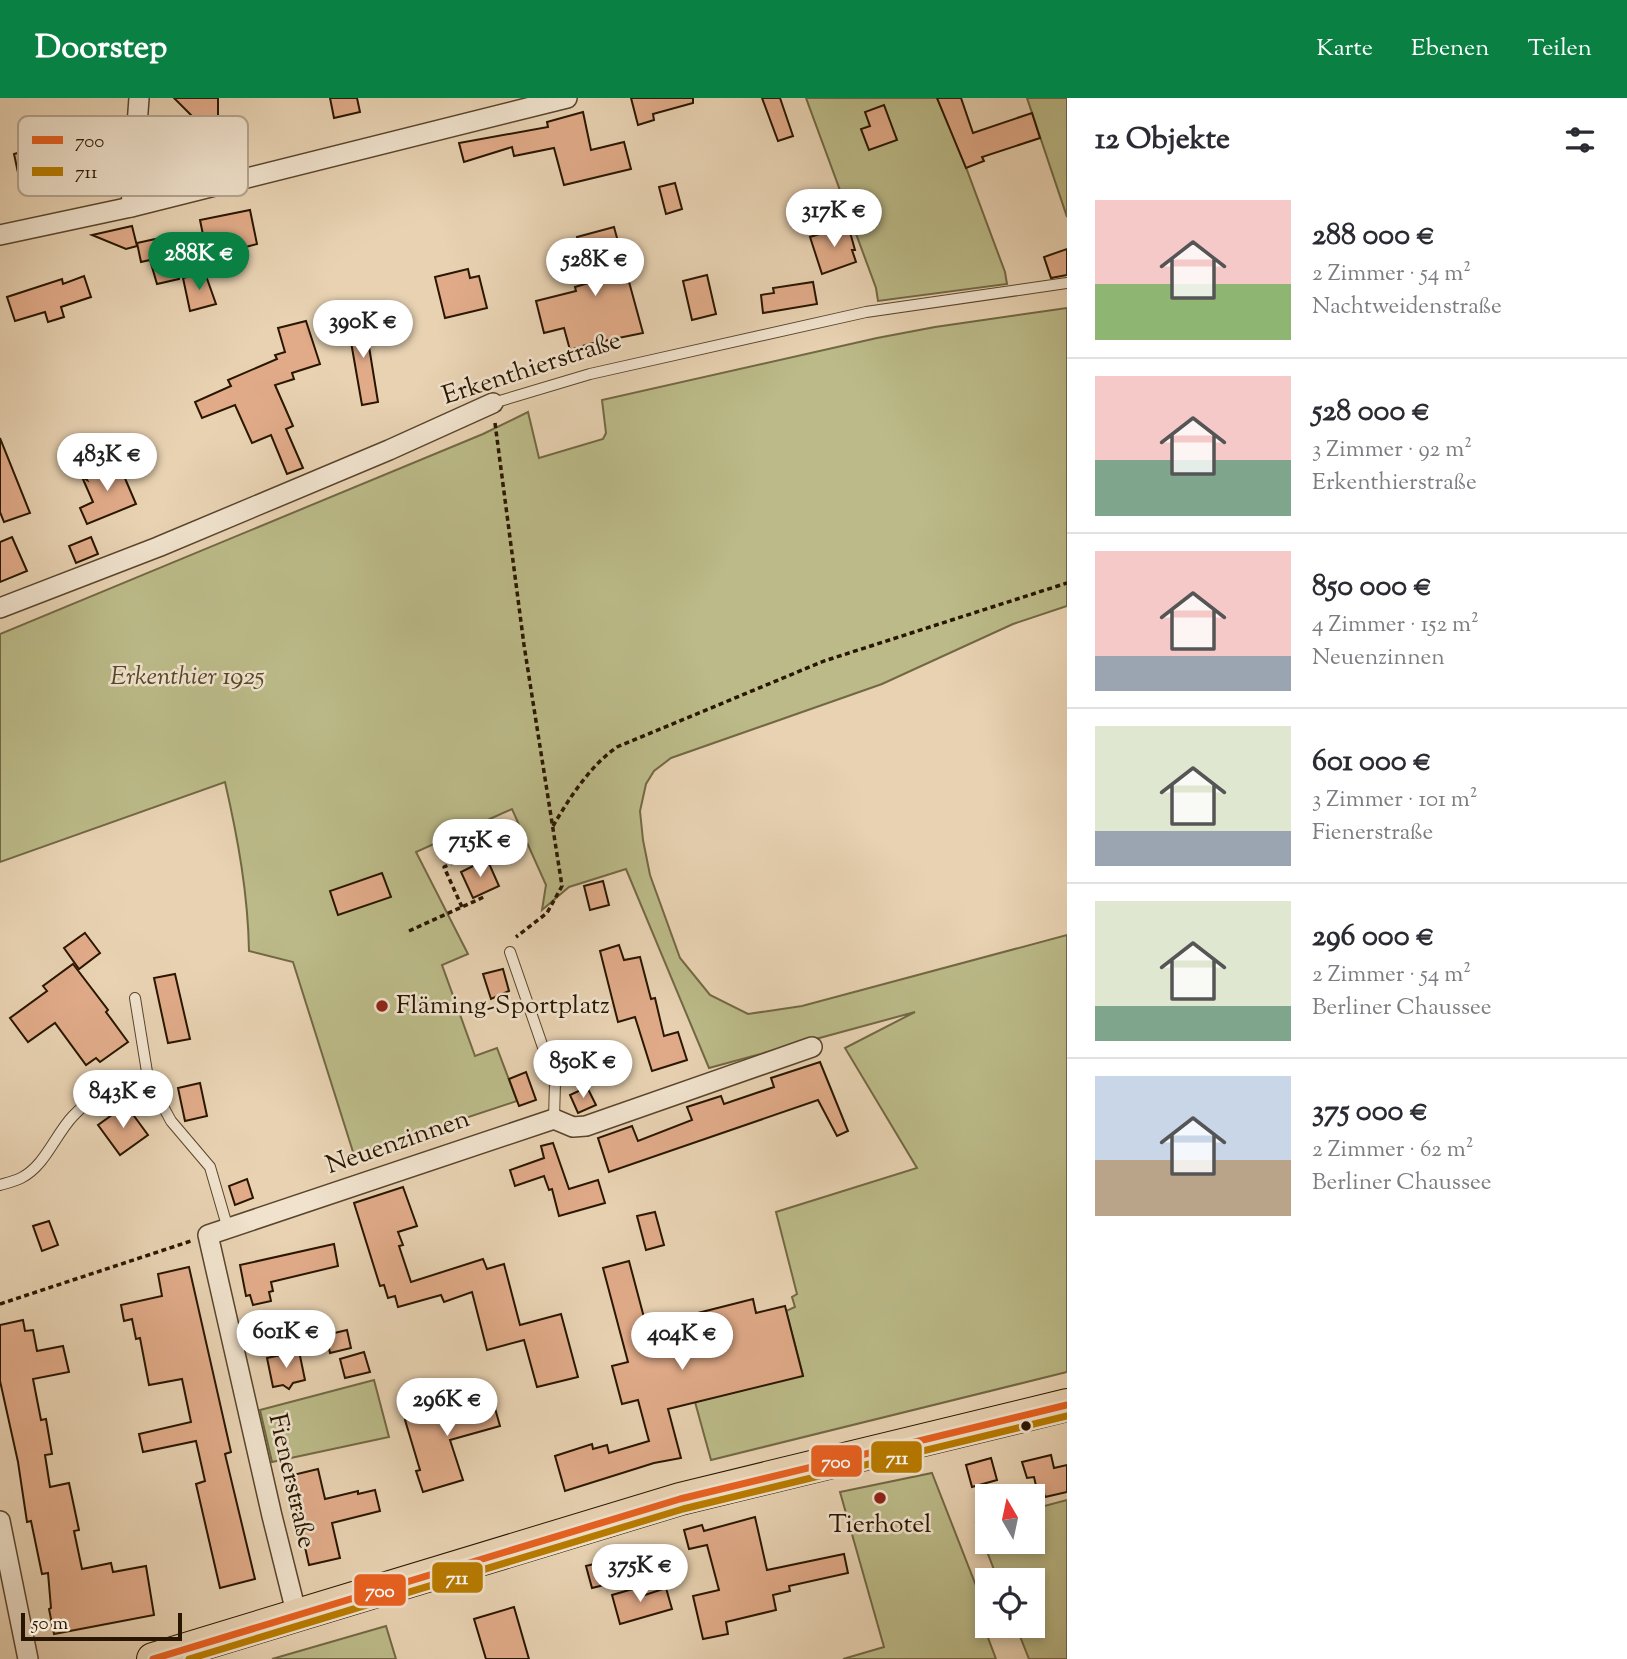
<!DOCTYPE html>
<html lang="de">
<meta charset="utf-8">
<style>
body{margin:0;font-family:"Sorts Mill Goudy",serif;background:#f7f7f7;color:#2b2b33;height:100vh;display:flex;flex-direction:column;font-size:26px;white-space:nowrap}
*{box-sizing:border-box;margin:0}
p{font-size:23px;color:#7c7c81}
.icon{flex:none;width:38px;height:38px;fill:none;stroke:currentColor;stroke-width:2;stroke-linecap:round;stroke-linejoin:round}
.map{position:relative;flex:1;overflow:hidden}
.sheet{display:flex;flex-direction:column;background:#fff;width:560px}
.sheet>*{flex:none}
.needle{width:46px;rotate:351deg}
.fabs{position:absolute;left:975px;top:1386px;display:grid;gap:14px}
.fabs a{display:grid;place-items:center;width:70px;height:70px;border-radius:0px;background:#fff;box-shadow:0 4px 10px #0003;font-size:35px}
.scale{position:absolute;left:21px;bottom:18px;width:161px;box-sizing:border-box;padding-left:7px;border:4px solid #291600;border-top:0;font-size:19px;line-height:24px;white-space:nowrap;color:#291600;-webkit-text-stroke:5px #f0e2cd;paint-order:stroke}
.price{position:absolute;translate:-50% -60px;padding:0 16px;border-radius:24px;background:#fff;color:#222;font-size:23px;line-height:46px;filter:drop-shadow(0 2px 4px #0008)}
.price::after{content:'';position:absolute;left:50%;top:42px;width:21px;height:16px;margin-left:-10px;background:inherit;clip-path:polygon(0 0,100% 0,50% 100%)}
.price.selected{background:#0b8043;color:#fff}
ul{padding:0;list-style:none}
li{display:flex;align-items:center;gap:21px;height:175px;padding:0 28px}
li+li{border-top:2px solid #e1e1e2}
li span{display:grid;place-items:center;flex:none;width:196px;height:140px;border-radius:0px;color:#555}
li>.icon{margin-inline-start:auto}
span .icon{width:84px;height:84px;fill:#fffc;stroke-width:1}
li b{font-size:30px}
h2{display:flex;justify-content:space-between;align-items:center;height:84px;padding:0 28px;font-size:30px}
header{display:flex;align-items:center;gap:42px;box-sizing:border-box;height:98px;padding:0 35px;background:#0b8043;color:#fff}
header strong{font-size:33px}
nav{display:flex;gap:38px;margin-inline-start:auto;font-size:24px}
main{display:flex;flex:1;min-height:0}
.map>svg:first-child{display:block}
</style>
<header>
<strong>Doorstep</strong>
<nav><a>Karte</a><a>Ebenen</a><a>Teilen</a></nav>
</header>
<main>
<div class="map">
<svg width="1067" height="1561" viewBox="0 0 1067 1561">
<rect width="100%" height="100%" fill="#e8d2b2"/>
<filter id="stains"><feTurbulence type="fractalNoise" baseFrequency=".00286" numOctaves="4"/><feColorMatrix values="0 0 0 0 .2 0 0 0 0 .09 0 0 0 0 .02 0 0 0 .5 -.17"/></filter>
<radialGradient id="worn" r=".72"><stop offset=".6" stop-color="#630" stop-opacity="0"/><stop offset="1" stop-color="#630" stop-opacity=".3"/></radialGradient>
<g fill="#bbba88" stroke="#726844" stroke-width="2">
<path d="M806,0H937L955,40L1005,174L1007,186L878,203L876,190Z"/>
<path d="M1027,0H1067V119Z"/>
<path d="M1067,210V508L1013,526L882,586L671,660L654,673L646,686L640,713L643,742L650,777L680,860L710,897L748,916L802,908L1067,837V1274L711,1362L695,1304L803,1277L786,1213L795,1209L792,1199L797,1196L776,1114L917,1070L845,950L915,914L709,970L626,771L569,789L542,812L546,787L512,711L416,754L468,856L442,867L475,958L497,950L517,1003L354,1057L293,864L249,853C248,796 238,741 225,684L0,764V536L483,336L528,314L539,360L603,341L606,335L602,302L877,240L935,229Z"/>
<path d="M374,1282L389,1339L272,1364L260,1312Z"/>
<path d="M932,1375L987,1516L981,1521L996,1561H843L884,1549L840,1394Z"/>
<path d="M1067,1402V1561H1029L1016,1528H1032V1482H998L976,1425L987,1423V1444H1032L1033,1411Z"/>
<path d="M386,1528L396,1561H272Z"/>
</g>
<g fill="#e1ab89" stroke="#291600" stroke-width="2">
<path d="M174,0H218V20L238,19L242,36L222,41L227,60L203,66L189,57L184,37L206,32Z"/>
<path d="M330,0H357L360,14L334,20Z"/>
<path d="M631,0H693V5L653,16L654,22L638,27Z"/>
<path d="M762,0H780L793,38L778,43Z"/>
<path d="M937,0H961L973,35L1032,15L1040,40L982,59L984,63L966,70Z"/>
<path d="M884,7L897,42L869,52L861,31L870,28L865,14Z"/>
<path d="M583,14L591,52L624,44L631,71L564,87L554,50L514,58L512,49L464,64L459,45L548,29L547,24Z"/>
<path d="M55,45L61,76L20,84L14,56Z"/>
<path d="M675,85L682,111L666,116L659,89Z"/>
<path d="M250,112L257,146L242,150L245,163L210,171L200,122Z"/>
<path d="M848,127L855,152H852L856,164L822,176L810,139Z"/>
<path d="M132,128L137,148L126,151L92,137Z"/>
<path d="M614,129L643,235L589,246L570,252L564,230L544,235L536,203L576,193L575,189L615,177L583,161L577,139Z"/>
<path d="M169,138L179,181L157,186L150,162L141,164L137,145Z"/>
<path d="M1067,151V177L1051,180L1044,159Z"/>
<path d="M468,171L470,180L479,178L487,210L445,220L435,179Z"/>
<path d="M205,175L216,206L190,213L183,180Z"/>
<path d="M707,177L716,216L692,222L683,183Z"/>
<path d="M84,178L91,199L61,209L64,219L48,224L45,214L15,223L7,199L62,181L63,186Z"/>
<path d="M813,184L817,206L763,215L761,197L774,195L773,190Z"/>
<path d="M364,218L378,304L362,307L347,221Z"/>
<path d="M306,223L320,266L292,275L294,281L275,287L293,328L286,331L303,370L287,376L271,337L252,345L235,307L202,320L195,304L231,288L228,282L277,261L275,257L285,254L278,230Z"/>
<path d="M0,340L30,415L4,424L0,414Z"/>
<path d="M118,364L136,406L87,426L80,410L93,404L82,379L87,382L85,378Z"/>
<path d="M12,439L27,473L0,484V444Z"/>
<path d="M91,439L98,456L76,465L69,448Z"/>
<path d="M487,761L499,788L473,800L461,774Z"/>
<path d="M382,775L391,799L338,817L330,793Z"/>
<path d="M603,783L609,807L590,812L584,788Z"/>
<path d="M85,835L100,855L79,871L64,850Z"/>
<path d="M619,847L624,862L640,859L651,901L655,900L664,938L678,934L687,962L652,973L635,919L618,924L600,853Z"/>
<path d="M73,866L108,912L106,914L128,944L100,964L96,960L86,967L55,925L28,944L10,920L47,893L43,888Z"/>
<path d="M503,871L509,893L491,901L483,876Z"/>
<path d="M175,876L190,941L168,945L154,880Z"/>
<path d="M820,964L848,1033L837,1038L818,1002L609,1074L598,1040L632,1028L638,1043L692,1022L687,1009L721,998L724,1006L774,989L771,980Z"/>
<path d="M526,974L536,1002L519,1008L509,981Z"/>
<path d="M200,985L207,1018L185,1023L178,990Z"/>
<path d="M587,989L596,1007L578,1015L570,997Z"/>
<path d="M126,1007L148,1037L120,1057L98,1027Z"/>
<path d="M553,1045L569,1091L598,1082L605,1105L559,1118L552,1091L549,1092L544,1078L515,1088L510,1072L544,1060L541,1048Z"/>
<path d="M247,1081L253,1100L235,1107L229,1088Z"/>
<path d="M403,1089L417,1128L398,1134L403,1147L399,1148L411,1184L483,1161L487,1171L504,1166L520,1227L561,1216L578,1279L537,1289L524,1242L487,1252L472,1194L444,1204L441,1197L398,1209L395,1198L388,1200L384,1187L380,1188L354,1105Z"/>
<path d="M655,1114L664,1147L646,1152L637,1118Z"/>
<path d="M49,1123L58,1147L42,1153L33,1128Z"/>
<path d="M334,1146L338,1168L271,1184L273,1193L269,1194L271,1203L253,1207L250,1197L246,1198L240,1167Z"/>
<path d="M629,1163L650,1242L686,1233L682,1219L753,1201L756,1215L785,1208L803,1278L668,1311L681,1360L654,1365L565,1393L555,1358L592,1346L593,1351L607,1347L609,1355L649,1343L638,1302L622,1306L612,1268L628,1264L603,1170Z"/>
<path d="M189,1169L231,1354L225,1356L255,1481L220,1490L196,1386L205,1383L196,1343L143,1354L139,1336L191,1324L182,1281L149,1287L140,1240L136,1241L132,1221L124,1223L121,1207L162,1198L158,1176Z"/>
<path d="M23,1222L25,1233L33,1232L37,1253L63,1248L69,1274L33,1281L41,1322L46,1321L52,1356L45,1357L50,1389L69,1385L79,1432L74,1433L82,1471L111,1465L113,1474L146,1468L154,1517L54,1536L49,1511L51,1510L48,1475L42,1476L31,1423L27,1424L18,1364L0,1283V1227Z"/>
<path d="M347,1232L351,1250L330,1255L326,1237Z"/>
<path d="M299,1253L305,1282L293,1285L289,1291L283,1287L273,1289L267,1260Z"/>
<path d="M364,1254L370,1274L345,1280L340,1261Z"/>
<path d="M491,1296L500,1328L450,1342L463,1382L423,1394L416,1373L420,1372L405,1322Z"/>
<path d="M1051,1357L1054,1370L1067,1367V1394L1045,1399L1043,1392H1037L1034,1379L1027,1380L1022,1364Z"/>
<path d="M991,1360L997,1382L972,1389L966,1367Z"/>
<path d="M318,1371L325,1401L358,1393V1396L375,1392L380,1413L332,1425L340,1460L309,1467L289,1378Z"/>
<path d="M755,1419L767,1472L844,1456L848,1475L789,1488L790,1493L773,1497L776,1512L726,1524L728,1536L703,1541L693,1498L719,1492L707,1447L689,1451L684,1432L702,1427L704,1433Z"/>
<path d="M602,1464L608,1486L592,1490L586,1468Z"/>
<path d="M643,1488L645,1497L666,1490L672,1511L620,1526L612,1497Z"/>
<path d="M514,1509L529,1561H486L474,1521Z"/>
</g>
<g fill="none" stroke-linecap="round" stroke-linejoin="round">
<g stroke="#59452c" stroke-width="12">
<g id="lane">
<path d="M493,305L590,276L866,214L1067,185"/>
<path d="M510,854L555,984L554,1021"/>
<path d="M135,900L147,974L152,988L171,1023L210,1069L228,1131"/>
<path d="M0,1087C7,1085 15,1083 21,1080C45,1068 55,1037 73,1018C93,996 120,986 149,979"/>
</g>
</g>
<g stroke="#59452c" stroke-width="22">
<g id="street">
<path d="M131,109L139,0"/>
<path d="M0,137L131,109L567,0"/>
<path d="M0,510L158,449L389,352L493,305"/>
<path d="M0,1423L28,1561"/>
<path d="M297,1518L272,1418L208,1137L554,1021L573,1029L586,1028L812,949"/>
</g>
</g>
<g stroke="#291600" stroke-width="34">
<path id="primary" d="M153,1561L680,1401L1067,1307"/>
</g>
<g stroke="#291600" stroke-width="3.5" stroke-dasharray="5 3.5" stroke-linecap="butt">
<path d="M495,325L524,547L562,788L547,815L516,839"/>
<path d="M553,728C570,699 590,668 617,649L824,563L1067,485"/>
<path d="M462,809L444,769L489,748"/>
<path d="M409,833L486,798"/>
<path d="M0,1206L191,1143"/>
</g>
<use href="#lane" stroke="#f0e2cd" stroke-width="10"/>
<use href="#street" stroke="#f0e2cd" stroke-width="19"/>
<use href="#primary" stroke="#e8d2b2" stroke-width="32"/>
<g stroke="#f0e2cd" stroke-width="12">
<path id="bus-1" d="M153,1561L680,1401L1067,1307"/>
</g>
<g stroke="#f0e2cd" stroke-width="12">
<path id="bus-2" d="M189,1561L683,1411L1067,1318"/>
</g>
<use href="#bus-1" stroke="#e86120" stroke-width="7"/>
<use href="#bus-2" stroke="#b97b00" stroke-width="7"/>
</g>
<g fill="#8f2418" stroke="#f0e2cd" stroke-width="2.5">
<circle cx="382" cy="908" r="7"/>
<circle cx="880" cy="1400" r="7"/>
</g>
<circle fill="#291600" stroke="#f0e2cd" stroke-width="2.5" cx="1026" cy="1328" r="6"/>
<g text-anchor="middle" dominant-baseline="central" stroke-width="5" stroke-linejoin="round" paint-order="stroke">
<g font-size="26" fill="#291600" stroke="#f0e2cd">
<text transform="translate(532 271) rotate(-18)">Erkenthierstraße</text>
<text transform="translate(398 1045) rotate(-19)">Neuenzinnen</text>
<text transform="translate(291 1383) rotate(77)">Fienerstraße</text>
</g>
<g font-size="26" font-style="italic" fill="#554729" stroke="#f0e2cd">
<text x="187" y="579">Erkenthier 1925</text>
</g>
<g font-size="26" fill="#291600" stroke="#f0e2cd" text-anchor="start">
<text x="396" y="908">Fläming-Sportplatz</text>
<text x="880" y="1427" text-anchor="middle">Tierhotel</text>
</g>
</g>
<rect x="18" y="18" width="230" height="80" rx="10" fill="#f0e2cd" stroke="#b4a590" stroke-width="2"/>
<rect x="32" y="38" width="31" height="8" fill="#e86120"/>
<rect x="32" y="69" width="31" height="9" fill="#b97b00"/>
<g font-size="19" fill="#291600">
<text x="75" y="49">700</text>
<text x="75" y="80">711</text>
</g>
<g stroke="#f0e2cd" stroke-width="2.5">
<rect x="870" y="1342" width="53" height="34" rx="7" fill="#b97b00"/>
<rect x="810" y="1346" width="53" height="34" rx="7" fill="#e86120"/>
<rect x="431" y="1463" width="53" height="33" rx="7" fill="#b97b00"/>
<rect x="353" y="1475" width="54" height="34" rx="7" fill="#e86120"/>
</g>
<g font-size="19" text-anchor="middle" font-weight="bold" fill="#fff">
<text x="897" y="1366">711</text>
<text x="836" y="1370">700</text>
<text x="457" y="1486">711</text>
<text x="380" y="1499">700</text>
</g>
<rect width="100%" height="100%" filter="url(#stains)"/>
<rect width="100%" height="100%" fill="url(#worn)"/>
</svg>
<div class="fabs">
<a><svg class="needle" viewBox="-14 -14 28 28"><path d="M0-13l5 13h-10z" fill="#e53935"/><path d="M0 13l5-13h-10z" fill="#7c7c81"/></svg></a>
<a><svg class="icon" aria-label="locate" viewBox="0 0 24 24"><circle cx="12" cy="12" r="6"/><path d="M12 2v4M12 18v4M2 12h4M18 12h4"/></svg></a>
</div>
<div class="scale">50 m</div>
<b class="price" style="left:834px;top:151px">317K €</b>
<b class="price selected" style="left:199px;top:194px">288K €</b>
<b class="price" style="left:595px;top:200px">528K €</b>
<b class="price" style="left:363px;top:262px">390K €</b>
<b class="price" style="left:107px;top:395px">483K €</b>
<b class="price" style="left:480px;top:781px">715K €</b>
<b class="price" style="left:583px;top:1002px">850K €</b>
<b class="price" style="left:123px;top:1032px">843K €</b>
<b class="price" style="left:286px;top:1272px">601K €</b>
<b class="price" style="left:682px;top:1274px">404K €</b>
<b class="price" style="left:447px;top:1340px">296K €</b>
<b class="price" style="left:640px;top:1506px">375K €</b>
</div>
<section class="sheet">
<h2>12 Objekte<svg class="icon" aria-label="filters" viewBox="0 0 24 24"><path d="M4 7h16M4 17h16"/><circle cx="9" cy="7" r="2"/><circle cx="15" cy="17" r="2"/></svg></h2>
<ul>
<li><span style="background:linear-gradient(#f6c9c9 60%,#8fb573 0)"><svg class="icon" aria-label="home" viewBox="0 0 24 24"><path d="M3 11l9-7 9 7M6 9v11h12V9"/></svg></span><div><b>288 000 €</b><p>2 Zimmer · 54 m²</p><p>Nachtweidenstraße</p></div></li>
<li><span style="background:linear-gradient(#f6c9c9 60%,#7fa58c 0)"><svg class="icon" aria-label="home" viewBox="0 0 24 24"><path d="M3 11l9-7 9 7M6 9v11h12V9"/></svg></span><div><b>528 000 €</b><p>3 Zimmer · 92 m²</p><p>Erkenthierstraße</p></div></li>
<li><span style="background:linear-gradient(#f6c9c9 75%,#9aa5b1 0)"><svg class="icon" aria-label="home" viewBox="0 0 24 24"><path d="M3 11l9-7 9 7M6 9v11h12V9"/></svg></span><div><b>850 000 €</b><p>4 Zimmer · 152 m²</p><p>Neuenzinnen</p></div></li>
<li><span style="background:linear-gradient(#dfe7d0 75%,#9aa5b1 0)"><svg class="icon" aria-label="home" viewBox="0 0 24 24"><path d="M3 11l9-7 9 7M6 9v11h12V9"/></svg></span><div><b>601 000 €</b><p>3 Zimmer · 101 m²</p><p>Fienerstraße</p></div></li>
<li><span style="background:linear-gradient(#dfe7d0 75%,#7fa58c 0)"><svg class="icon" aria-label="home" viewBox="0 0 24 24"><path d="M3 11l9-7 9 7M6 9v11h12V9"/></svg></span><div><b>296 000 €</b><p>2 Zimmer · 54 m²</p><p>Berliner Chaussee</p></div></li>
<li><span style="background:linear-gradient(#c9d6e8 60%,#b9a48a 0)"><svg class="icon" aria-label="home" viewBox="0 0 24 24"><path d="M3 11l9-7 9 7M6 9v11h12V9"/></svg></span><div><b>375 000 €</b><p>2 Zimmer · 62 m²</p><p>Berliner Chaussee</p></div></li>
</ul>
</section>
</main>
